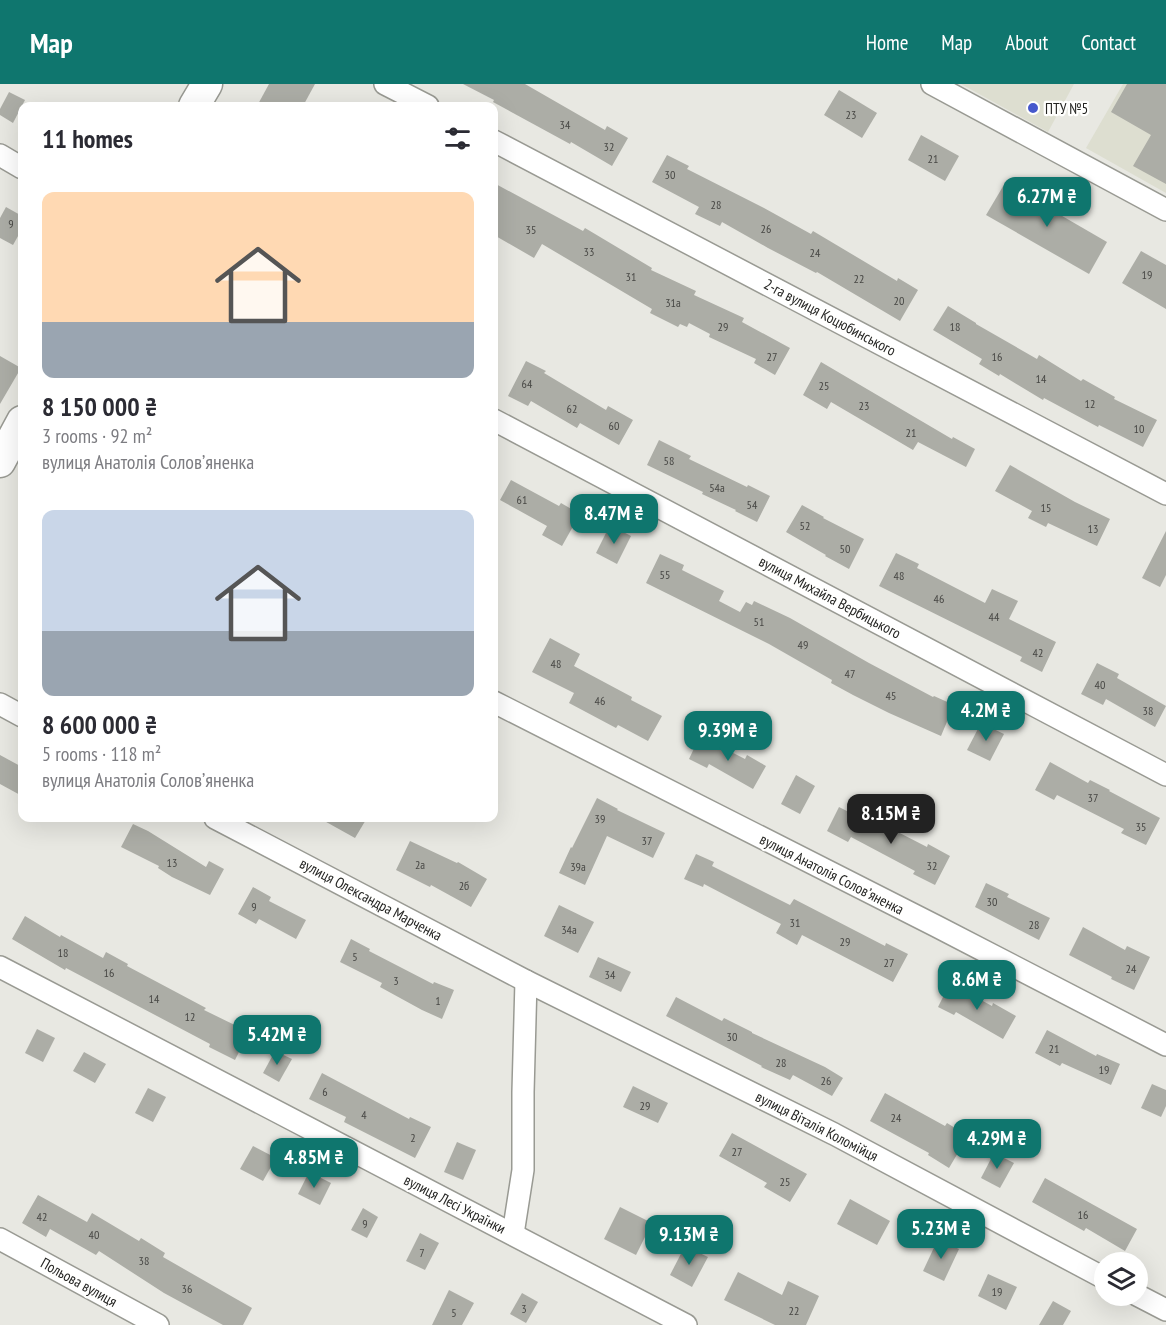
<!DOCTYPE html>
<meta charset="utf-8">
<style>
body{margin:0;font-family:"PT Sans Narrow",sans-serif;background:#f2f2f3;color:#2b2b33;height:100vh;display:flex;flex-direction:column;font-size:22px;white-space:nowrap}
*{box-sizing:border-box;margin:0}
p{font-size:20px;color:#7c7c81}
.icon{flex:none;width:33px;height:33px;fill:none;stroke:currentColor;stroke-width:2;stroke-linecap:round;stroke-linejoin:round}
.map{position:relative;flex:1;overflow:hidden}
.drawer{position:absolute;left:18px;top:18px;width:480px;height:720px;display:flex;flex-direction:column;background:#fff;border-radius:12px;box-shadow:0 6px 24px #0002}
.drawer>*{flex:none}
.buttons{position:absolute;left:1094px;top:1168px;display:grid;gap:12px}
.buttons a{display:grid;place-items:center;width:54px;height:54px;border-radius:50%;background:#fff;box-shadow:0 6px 24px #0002;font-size:30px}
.price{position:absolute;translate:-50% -51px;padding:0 14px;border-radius:12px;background:#0f766e;color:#fff;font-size:20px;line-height:39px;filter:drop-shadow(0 2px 3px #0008)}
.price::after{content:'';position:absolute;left:50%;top:36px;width:18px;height:14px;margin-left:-9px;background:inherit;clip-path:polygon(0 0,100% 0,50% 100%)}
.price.current{background:#222;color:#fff}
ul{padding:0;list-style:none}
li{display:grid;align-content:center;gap:12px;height:318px;padding:0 24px}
li span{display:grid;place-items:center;height:186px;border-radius:12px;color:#555}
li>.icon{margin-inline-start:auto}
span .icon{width:108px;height:108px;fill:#fffc;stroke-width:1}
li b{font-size:26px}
h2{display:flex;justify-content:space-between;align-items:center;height:72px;padding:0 24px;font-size:26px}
header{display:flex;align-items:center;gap:36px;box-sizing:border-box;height:84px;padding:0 30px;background:#0f766e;color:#fff}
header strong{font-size:28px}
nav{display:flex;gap:33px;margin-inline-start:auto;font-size:21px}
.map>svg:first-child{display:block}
</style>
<header>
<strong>Map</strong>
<nav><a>Home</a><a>Map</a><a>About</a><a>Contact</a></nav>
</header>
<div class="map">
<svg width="1166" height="1241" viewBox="0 0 1166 1241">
<rect width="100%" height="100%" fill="#e8e8e2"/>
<g fill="#ddded0">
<path d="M961,0H1074L1048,48Z"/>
<path d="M1123,0H1166V109L1086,64Z"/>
</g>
<g fill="#acada6">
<path d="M269,0H315L303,22H257Z"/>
<path d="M463,0H525L605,46L607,42L628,54L612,82L571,58L570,60L493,18L494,16Z"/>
<path d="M1127,0H1166V100L1133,82L1151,51L1111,28Z"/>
<path d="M839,6L877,29L862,54L824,31Z"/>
<path d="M9,8L25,16L13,39L0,31V25Z"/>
<path d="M921,51L959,72L945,97L908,76Z"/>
<path d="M667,71L689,82L687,85L764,124L811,150L813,147L897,197L898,194L918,206L900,237L817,188L816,189L768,164L722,138L720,142L695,130L699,123L652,98Z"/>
<path d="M494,99L583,147L585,144L652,184L651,186L696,207L694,211L744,234L742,238L790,264L775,291L754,279L756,275L709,253L710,250L689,239L687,243L680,240L678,243L650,229L652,225L542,160L534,174L494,151Z"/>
<path d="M1005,99L1107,158L1089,190L986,131Z"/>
<path d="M6,123L22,132V145L13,161L0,154V134Z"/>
<path d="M1141,167L1166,181V225L1122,199Z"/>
<path d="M948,222L976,239V240L1037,275L1039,271L1081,297L1083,295L1115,313L1114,315L1157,336L1143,363L1099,341L1098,343L1044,314L1043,316L1000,290L999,292L979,280L982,275L933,246Z"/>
<path d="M0,272L21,284L0,320Z"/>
<path d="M526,277L546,287L544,289L606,326L608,322L633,336L619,361L580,339L577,344L531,317L528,322L508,312Z"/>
<path d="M821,278L952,355L953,353L975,365L966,383L918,358L913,366L831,318L827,325L803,311Z"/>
<path d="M659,356L691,372L689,375L747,403L748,401L770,412L757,438L735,427L736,426L702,410L703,408L647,381Z"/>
<path d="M1010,381L1075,418L1110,435L1097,462L1048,439L1046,443L1028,434L1032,427L995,407Z"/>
<path d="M511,396L559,422L561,419L580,430L562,462L542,451L547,442L500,416Z"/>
<path d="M802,421L824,433L823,434L864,455L849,485L825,472L826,471L786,448Z"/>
<path d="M610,441L631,452L617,480L596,469Z"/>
<path d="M1166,447V491L1160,503L1142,494Z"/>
<path d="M896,469L919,480L917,484L985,519L992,505L1018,517L1009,535L1056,558L1042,588L1020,577L1022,573L879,502Z"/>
<path d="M660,470L684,481L682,486L724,507L719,517L740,528L746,518L752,521L754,517L790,534L869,579L933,613L934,612L954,621L941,652L889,629L853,611L831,599L832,596L769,560L646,499Z"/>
<path d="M550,554L580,570L574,582L632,613L631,616L662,632L648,657L618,641L616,644L569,619L574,609L532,588Z"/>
<path d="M1097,579L1119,590L1117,594L1166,622L1155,643L1106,615L1103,621L1081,610Z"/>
<path d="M981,639L1004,650L990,677L967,666Z"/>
<path d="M700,652L745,675L747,671L766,682L753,705L709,680L707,684L689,675Z"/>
<path d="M0,671L22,683V712L0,700Z"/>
<path d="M1050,678L1088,699L1090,696L1110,706L1109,707L1160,734L1146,761L1121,749L1124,745L1057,711L1054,716L1035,706Z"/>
<path d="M796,691L815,702L800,730L781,720Z"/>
<path d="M597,714L618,725L617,726L665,749L653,774L607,752L585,801L559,789L571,763L572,764Z"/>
<path d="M839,723L888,748L890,744L927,763L928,760L950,772L935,801L913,790L915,787L851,753L848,758L827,747Z"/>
<path d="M319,734H367L355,754Z"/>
<path d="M133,740L148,747L206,783L209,777L224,785L210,811L172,793L158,784L159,782L121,763Z"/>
<path d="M410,757L457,779L458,778L487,795L471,823L431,801L430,803L396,786Z"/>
<path d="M696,770L714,778L712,782L790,821L794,815L885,862L886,859L908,870L893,898L802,851L797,861L776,849L781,840L704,800L703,803L684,795Z"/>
<path d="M986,799L1009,810L1007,813L1050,834L1039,856L975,823Z"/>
<path d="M253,803L271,813L269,817L306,836L296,855L259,835L256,840L238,830Z"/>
<path d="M559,821L594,838L578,869L544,852Z"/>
<path d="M25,832L60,853L61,851L103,874L106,868L128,880L127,882L206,924L204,926L249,948L235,976L209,963L210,960L66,884L65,886L12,855Z"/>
<path d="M1083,843L1125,866L1127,862L1150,873L1134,906L1111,895L1112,893L1069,871Z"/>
<path d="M351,855L370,865L369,867L433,900L434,898L454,906L442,935L422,926L380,903L382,899L340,878Z"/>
<path d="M598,873L631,888L621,908L589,893Z"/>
<path d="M950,899L992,922L993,919L1016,932L1003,955L956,928L954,931L938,923Z"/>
<path d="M676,913L722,937L724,934L752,948V949L825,983L843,994L832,1012L793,991L790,996L761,983L762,982L666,932Z"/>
<path d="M37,945L55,954L43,978L25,969Z"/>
<path d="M1047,946L1096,972L1097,970L1120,980L1111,1001L1062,979L1060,982L1035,969Z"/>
<path d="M275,967L292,975L279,998L263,989Z"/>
<path d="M84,968L106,980L95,999L73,987Z"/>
<path d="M322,989L409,1035L410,1033L431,1043L415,1074L344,1038L346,1033L309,1015Z"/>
<path d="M1152,1000L1166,1006V1022L1161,1033L1141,1024Z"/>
<path d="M633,1002L668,1019L658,1039L623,1023Z"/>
<path d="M148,1004L166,1013L153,1038L135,1029Z"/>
<path d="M885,1009L945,1042L947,1039L968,1052L949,1084L928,1071L929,1069L870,1037Z"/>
<path d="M732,1049L807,1090L790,1118L764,1103L767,1099L719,1072Z"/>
<path d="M457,1058L476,1066L463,1096L444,1088Z"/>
<path d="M253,1062L276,1074L263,1097L240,1085Z"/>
<path d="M994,1069L1014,1079L1000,1104L981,1094Z"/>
<path d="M309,1088L331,1099L320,1121L298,1110Z"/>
<path d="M1045,1094L1137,1145L1125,1167L1086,1144L1084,1147L1032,1118Z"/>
<path d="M38,1111L87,1138L92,1129L139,1157L141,1154L165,1169L163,1173L252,1224L243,1241H223L164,1209L99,1167L96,1171L50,1145L46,1153L22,1139Z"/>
<path d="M850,1115L890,1137L877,1161L837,1140Z"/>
<path d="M620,1123L652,1139L636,1171L604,1155Z"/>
<path d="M363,1124L378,1133L367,1154L351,1146Z"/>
<path d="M420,1149L439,1159L425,1186L406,1177Z"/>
<path d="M938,1155L959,1165L944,1197L923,1187Z"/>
<path d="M685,1162L708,1173L692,1203L670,1191Z"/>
<path d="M738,1188L782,1211L788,1197L819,1212L806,1241H775L724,1216Z"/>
<path d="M988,1190L1017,1203L1006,1226L978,1212Z"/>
<path d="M449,1206L474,1219L462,1241H432Z"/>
<path d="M522,1209L538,1218L526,1239L510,1230Z"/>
<path d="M1053,1217L1071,1227L1063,1241H1039Z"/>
</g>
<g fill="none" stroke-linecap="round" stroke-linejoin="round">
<g stroke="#999a93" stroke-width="24">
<g id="street">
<path d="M385,0L428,22"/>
<path d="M932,0L1166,126"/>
<path d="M494,57L1166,410"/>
<path d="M0,71L22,84"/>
<path d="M494,336L1166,691"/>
<path d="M494,618L936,842L1166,961"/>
<path d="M0,620L22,632"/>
<path d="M215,734L526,897L834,1050L1104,1194"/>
<path d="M0,883L686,1241"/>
<path d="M513,1150L523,1086V1008L526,897"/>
<path d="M0,1155L158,1241"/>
<path d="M1137,1211L1166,1226"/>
</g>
</g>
<g stroke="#999a93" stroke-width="33">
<g id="secondary">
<path d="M194,22L207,0"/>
<path d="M0,378L22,337"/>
</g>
</g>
<use href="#street" stroke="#fff" stroke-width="21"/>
<use href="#secondary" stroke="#fff" stroke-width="30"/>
</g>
<circle fill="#4658cc" stroke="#fffffe" stroke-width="2" cx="1033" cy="24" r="6"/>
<g text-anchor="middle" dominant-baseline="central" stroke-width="4.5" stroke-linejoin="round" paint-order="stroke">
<g font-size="12" fill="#474744">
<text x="851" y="30">23</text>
<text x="565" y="40">34</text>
<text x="609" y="62">32</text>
<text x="933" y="74">21</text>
<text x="670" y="90">30</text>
<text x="716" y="120">28</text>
<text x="11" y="139">9</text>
<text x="766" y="144">26</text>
<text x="531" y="145">35</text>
<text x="589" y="167">33</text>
<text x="815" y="168">24</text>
<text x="1147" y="190">19</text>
<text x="631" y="192">31</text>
<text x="859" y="194">22</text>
<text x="899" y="216">20</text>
<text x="673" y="218">31а</text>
<text x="723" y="242">29</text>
<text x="955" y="242">18</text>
<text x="772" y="272">27</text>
<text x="997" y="272">16</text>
<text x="1041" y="294">14</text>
<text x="527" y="299">64</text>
<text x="824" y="301">25</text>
<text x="1090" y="319">12</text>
<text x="864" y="321">23</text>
<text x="572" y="324">62</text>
<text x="614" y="341">60</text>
<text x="1139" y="344">10</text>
<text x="911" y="348">21</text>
<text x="669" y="376">58</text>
<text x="717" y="403">54а</text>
<text x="522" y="415">61</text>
<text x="752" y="420">54</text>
<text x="1046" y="423">15</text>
<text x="805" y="441">52</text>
<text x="1093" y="444">13</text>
<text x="845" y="464">50</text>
<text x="665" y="490">55</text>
<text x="899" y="491">48</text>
<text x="939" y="514">46</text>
<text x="994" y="532">44</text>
<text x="759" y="537">51</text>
<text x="803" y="560">49</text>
<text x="1038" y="568">42</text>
<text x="556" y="579">48</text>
<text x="850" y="589">47</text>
<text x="1100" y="600">40</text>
<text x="891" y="611">45</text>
<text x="600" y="616">46</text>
<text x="1148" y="626">38</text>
<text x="1093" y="713">37</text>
<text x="600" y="734">39</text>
<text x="1141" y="742">35</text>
<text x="647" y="756">37</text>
<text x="172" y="778">13</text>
<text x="420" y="780">2а</text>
<text x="932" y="781">32</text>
<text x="578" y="782">39а</text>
<text x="464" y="801">2б</text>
<text x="992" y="817">30</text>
<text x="254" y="822">9</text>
<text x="795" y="838">31</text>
<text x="1034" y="840">28</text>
<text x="569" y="845">34а</text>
<text x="845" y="857">29</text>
<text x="63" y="868">18</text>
<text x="355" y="872">5</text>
<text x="889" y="878">27</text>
<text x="1131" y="884">24</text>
<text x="109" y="888">16</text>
<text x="610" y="890">34</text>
<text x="396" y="896">3</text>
<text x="154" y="914">14</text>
<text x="438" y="916">1</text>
<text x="190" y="932">12</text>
<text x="732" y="952">30</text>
<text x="1054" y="964">21</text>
<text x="781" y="978">28</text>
<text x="1104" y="985">19</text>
<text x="826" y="996">26</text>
<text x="325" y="1007">6</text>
<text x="645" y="1021">29</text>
<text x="364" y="1030">4</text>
<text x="896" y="1033">24</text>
<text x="413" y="1053">2</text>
<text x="737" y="1067">27</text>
<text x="785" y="1097">25</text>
<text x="1083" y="1130">16</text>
<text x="42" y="1132">42</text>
<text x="365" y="1139">9</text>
<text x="94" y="1150">40</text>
<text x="422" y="1168">7</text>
<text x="144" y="1176">38</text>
<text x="187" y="1204">36</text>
<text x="997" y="1207">19</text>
<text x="524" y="1224">3</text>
<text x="794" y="1226">22</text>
<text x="454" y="1228">5</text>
</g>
<g font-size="15" fill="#252523" stroke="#fffffe" text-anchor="start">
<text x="1045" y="24">ПТУ №5</text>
</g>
<g font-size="15" fill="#252523" stroke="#fffffe">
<text transform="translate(830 233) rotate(28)">2-га вулиця Коцюбинського</text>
<text transform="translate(830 513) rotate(28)">вулиця Михайла Вербицького</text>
<text transform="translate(832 790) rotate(27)">вулиця Анатолія Соловʼяненка</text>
<text transform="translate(371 815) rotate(28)">вулиця Олександра Марченка</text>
<text transform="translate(817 1042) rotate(27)">вулиця Віталія Коломійця</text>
<text transform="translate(455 1120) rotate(27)">вулиця Лесі Українки</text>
<text transform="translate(79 1198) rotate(29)">Польова вулиця</text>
</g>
</g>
</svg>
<div class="buttons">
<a><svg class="icon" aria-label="layers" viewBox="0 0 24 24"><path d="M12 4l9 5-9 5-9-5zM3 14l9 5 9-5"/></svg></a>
</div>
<b class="price" style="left:1047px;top:144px">6.27M ₴</b>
<b class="price" style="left:614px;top:461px">8.47M ₴</b>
<b class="price" style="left:986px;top:658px">4.2M ₴</b>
<b class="price" style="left:728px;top:678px">9.39M ₴</b>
<b class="price current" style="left:891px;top:761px">8.15M ₴</b>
<b class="price" style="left:977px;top:927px">8.6M ₴</b>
<b class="price" style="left:277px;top:982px">5.42M ₴</b>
<b class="price" style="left:997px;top:1086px">4.29M ₴</b>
<b class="price" style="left:314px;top:1105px">4.85M ₴</b>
<b class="price" style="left:941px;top:1176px">5.23M ₴</b>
<b class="price" style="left:689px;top:1182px">9.13M ₴</b>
<section class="drawer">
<h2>11 homes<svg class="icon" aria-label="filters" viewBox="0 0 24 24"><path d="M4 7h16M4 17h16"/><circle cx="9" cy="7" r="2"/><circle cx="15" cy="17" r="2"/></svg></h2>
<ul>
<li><span style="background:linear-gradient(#ffd9b3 70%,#9aa5b1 0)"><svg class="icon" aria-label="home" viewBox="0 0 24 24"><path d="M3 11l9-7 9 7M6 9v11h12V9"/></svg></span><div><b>8 150 000 ₴</b><p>3 rooms · 92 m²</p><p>вулиця Анатолія Соловʼяненка</p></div></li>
<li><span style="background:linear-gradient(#c9d6e8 65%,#9aa5b1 0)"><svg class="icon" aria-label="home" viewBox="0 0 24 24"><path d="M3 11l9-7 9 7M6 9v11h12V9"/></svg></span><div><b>8 600 000 ₴</b><p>5 rooms · 118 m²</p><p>вулиця Анатолія Соловʼяненка</p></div></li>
</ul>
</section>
</div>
